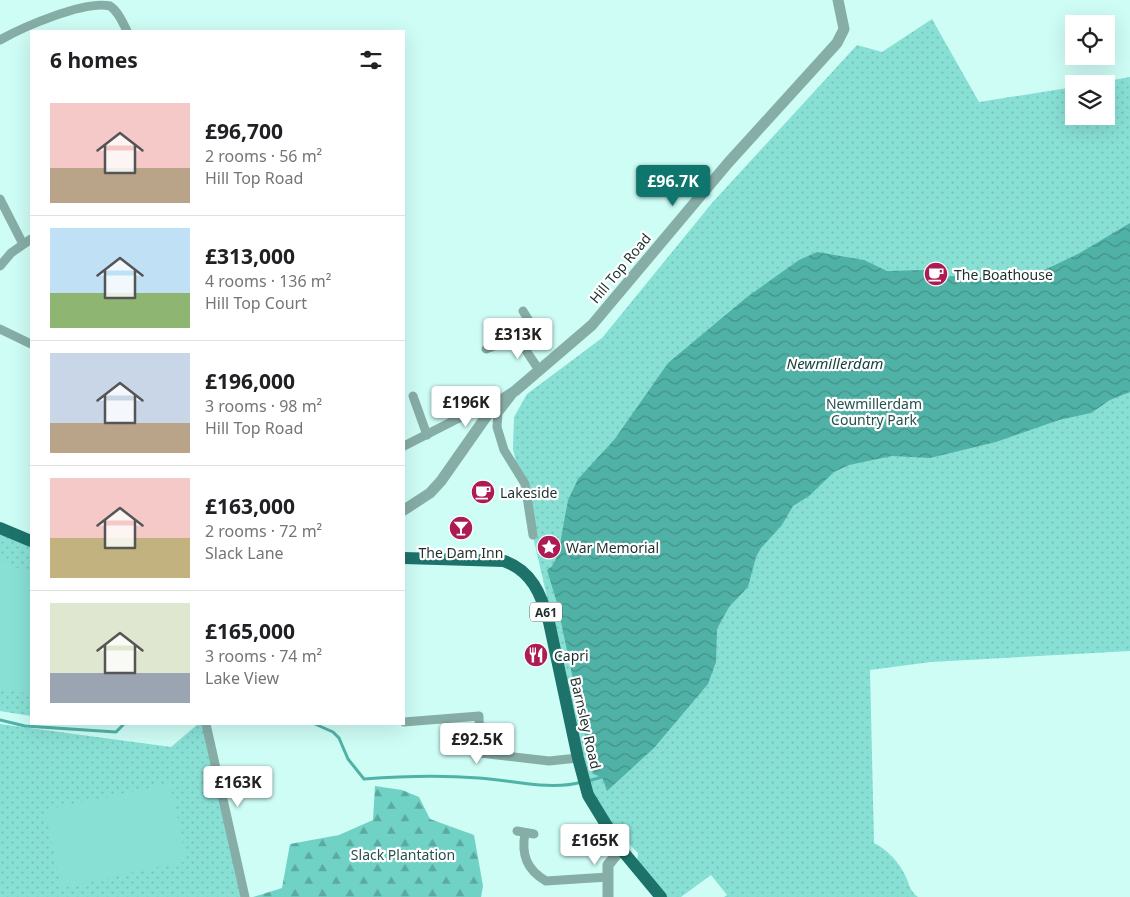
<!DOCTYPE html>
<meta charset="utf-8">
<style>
body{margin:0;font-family:"Noto Sans",sans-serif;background:#f2f2f2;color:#202124;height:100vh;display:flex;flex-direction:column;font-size:19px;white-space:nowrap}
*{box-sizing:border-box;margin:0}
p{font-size:16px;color:#757577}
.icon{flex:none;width:28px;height:28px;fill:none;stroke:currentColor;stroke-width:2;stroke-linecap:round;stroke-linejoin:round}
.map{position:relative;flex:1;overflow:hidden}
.sheet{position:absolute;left:30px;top:30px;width:375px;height:695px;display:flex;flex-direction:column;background:#fff;border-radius:0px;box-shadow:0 5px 20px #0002}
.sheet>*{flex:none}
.buttons{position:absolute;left:1065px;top:15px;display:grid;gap:10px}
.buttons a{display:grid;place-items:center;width:50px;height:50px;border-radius:0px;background:#fff;box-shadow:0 5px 20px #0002;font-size:25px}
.price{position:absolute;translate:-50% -42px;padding:0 11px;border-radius:5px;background:#fff;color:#222;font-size:16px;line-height:32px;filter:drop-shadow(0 1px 2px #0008)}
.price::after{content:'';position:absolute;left:50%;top:30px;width:15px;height:11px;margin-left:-8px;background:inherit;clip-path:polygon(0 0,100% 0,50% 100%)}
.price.on{background:#0f766e;color:#fff}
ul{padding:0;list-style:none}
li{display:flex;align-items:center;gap:15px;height:125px;padding:0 20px}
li+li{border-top:1px solid #e0e0e0}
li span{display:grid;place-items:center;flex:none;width:140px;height:100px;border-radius:0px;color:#555}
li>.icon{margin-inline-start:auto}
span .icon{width:60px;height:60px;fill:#fffc;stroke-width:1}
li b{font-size:21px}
h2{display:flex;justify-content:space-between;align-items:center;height:60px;padding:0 20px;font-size:21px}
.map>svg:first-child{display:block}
</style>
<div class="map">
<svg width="1130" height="897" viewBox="0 0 1130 897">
<defs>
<pattern id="forest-firs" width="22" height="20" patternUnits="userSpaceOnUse" patternTransform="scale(1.25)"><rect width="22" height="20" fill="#70d1c5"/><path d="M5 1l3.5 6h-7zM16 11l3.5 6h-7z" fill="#5baaa0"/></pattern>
<pattern id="park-dots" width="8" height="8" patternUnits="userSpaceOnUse" patternTransform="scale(1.25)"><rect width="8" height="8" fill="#88e0d5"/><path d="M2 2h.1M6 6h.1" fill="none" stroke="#75c0b7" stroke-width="1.8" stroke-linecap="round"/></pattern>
<pattern id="water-waves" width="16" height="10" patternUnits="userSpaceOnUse" patternTransform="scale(1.25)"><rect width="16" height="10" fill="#50b2a6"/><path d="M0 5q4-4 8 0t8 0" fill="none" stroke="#429188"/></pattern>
</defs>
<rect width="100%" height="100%" fill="#cefdf6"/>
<path fill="url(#forest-firs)" d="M375,786L402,790L419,797L430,819L474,835L483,886L481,897H253L282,888L290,844L339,835L373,820Z"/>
<g fill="url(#park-dots)">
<path d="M932,19L979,102L1074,87V116H1106V84H1091L1130,77V651L931,662L870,670L874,843C888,850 899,862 906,877C910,886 910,891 918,897H724L727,895L711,875L681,897H660L637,868L638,853L596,811L513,449L514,417L527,394L602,338L712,203L857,45L882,52Z"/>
<path d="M0,528L31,545V716L0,711Z"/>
<path d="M0,724L171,747L198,724H206L245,897H0Z"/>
</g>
<g fill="#88e0d5">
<path d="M0,561L31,573V694L0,688Z"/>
<path d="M170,784L187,861L61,888L45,810Z"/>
</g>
<path fill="url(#water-waves)" d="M1130,223V392L1110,400L1091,413L1059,420L996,442L930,458L892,456L849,465L834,472L809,496L793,506L782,525L761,548L756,557L748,587L729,607L717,629L716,662L708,684L654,748L607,791L602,777L593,774L557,603L547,570L552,566L558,555L568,500L578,479L614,440L668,363L747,297L799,260L817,252L864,260L887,271L925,270L939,281L944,282L950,276L1002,278L1040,272L1078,254Z"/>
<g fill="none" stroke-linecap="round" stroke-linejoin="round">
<g stroke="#50b2a6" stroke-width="3">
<path d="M0,720L25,726L116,732L124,724"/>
<path d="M315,724L333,732L339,738L348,759L364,779C402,776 442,775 479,778C512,780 550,791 582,782"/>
<path d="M588,781L602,777"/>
</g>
<g stroke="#87ada7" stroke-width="9">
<path d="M0,40C23,27 85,0 110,6C118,11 123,23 127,31"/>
<path d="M0,199L23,244"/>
<path d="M0,266L11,253L31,239"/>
<path d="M0,329L31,344"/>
<path d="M517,337L539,370"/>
<path d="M486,349L517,337L531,324L523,311"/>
<path d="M512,395L498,413L497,427L504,450L525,484L533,535"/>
<path d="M413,396L427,435"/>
<path d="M404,446L457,419L495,404"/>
<path d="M404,722L479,716L480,753L549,761L578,758"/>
<path d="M206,724L245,897"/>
<path d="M517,831L534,834"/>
<path d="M525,833C521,855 527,870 546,881L608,877"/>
</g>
<g stroke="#87ada7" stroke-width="11">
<path d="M404,510L430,493L441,481L495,404L515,391L592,325L728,163L837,43L844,29L838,0"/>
<path d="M608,897V865L621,849"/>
</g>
<g stroke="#1d736a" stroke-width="12">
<path d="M0,528L31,541"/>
<path d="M404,558L504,561C532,571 541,594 549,622L578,758L588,795L621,849L661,897"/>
</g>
</g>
<defs>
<g id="cafe-disc" transform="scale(1.25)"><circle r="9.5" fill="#ac1c53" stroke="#fff"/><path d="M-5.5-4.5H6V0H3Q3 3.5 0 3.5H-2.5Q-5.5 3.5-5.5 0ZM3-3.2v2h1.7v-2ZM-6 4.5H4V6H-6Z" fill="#fff"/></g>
<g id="bar-disc" transform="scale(1.25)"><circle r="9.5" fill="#ac1c53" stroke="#fff"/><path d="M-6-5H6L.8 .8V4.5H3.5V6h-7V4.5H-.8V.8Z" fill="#fff"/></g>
<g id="sight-disc" transform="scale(1.25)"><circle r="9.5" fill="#ac1c53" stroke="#fff"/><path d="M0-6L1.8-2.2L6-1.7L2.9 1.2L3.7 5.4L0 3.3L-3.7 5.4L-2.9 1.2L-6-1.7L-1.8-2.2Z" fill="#fff"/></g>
<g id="restaurant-disc" transform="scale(1.25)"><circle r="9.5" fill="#ac1c53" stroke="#fff"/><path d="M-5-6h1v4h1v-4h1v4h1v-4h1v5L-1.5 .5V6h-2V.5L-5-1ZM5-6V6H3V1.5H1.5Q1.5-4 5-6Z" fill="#fff"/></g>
</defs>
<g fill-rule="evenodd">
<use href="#cafe-disc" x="936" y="274"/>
<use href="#cafe-disc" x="483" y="492"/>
<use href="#bar-disc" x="461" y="528"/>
<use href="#sight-disc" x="549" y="547"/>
<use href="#restaurant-disc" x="536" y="655"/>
</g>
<g text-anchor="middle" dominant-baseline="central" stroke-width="4.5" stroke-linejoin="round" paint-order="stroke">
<rect fill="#fff" stroke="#616e6c" stroke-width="1" x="530" y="602.5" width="32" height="19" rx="4"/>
<g font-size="12" font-weight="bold" fill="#1d302d">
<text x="546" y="612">A61</text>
</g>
<g font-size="14" fill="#1d302d" stroke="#fff">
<text transform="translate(620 268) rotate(-50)">Hill Top Road</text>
<text transform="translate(586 723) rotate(77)">Barnsley Road</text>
</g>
<g font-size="14" fill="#1d302d" stroke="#fff" text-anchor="start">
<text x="954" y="274">The Boathouse</text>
<text x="500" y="492">Lakeside</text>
<text x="566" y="547">War Memorial</text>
<text x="461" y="552" text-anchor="middle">The Dam Inn</text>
<text x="554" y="655">Capri</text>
</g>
<g font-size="14" fill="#26524d" stroke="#fff">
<text x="874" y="403">Newmillerdam<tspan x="874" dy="16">Country Park</tspan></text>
<text x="403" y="854">Slack Plantation</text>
</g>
<g font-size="15" font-style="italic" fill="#16433e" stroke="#fff">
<text x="835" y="363">Newmillerdam</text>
</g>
</g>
</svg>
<div class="buttons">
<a><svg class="icon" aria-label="locate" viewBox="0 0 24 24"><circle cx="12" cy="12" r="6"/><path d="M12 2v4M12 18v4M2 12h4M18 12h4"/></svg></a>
<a><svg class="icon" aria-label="layers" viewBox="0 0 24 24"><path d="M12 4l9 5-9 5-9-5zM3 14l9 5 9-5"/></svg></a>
</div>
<b class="price on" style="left:673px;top:207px">£96.7K</b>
<b class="price" style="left:518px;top:360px">£313K</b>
<b class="price" style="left:466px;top:428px">£196K</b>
<b class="price" style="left:477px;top:765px">£92.5K</b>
<b class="price" style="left:238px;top:808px">£163K</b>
<b class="price" style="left:595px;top:866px">£165K</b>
<section class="sheet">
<h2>6 homes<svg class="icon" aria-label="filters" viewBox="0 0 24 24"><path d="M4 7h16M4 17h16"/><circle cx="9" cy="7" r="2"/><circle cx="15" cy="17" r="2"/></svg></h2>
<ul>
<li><span style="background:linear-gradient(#f6c9c9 65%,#b9a48a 0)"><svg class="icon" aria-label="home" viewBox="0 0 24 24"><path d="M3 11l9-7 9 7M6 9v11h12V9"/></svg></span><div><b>£96,700</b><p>2 rooms · 56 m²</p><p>Hill Top Road</p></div></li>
<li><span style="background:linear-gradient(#bfe0f5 65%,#8fb573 0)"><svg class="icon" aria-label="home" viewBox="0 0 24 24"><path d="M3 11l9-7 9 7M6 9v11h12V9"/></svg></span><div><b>£313,000</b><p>4 rooms · 136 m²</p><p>Hill Top Court</p></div></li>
<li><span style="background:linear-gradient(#c9d6e8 70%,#b9a48a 0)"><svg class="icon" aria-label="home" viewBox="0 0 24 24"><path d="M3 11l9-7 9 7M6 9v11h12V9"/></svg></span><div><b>£196,000</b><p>3 rooms · 98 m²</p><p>Hill Top Road</p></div></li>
<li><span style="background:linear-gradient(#f6c9c9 60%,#c2b280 0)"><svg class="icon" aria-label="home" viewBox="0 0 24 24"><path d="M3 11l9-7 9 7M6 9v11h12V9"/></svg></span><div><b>£163,000</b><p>2 rooms · 72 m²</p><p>Slack Lane</p></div></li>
<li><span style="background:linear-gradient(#dfe7d0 70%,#9aa5b1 0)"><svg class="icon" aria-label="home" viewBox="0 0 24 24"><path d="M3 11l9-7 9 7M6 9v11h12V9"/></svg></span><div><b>£165,000</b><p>3 rooms · 74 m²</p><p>Lake View</p></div></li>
</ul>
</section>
</div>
